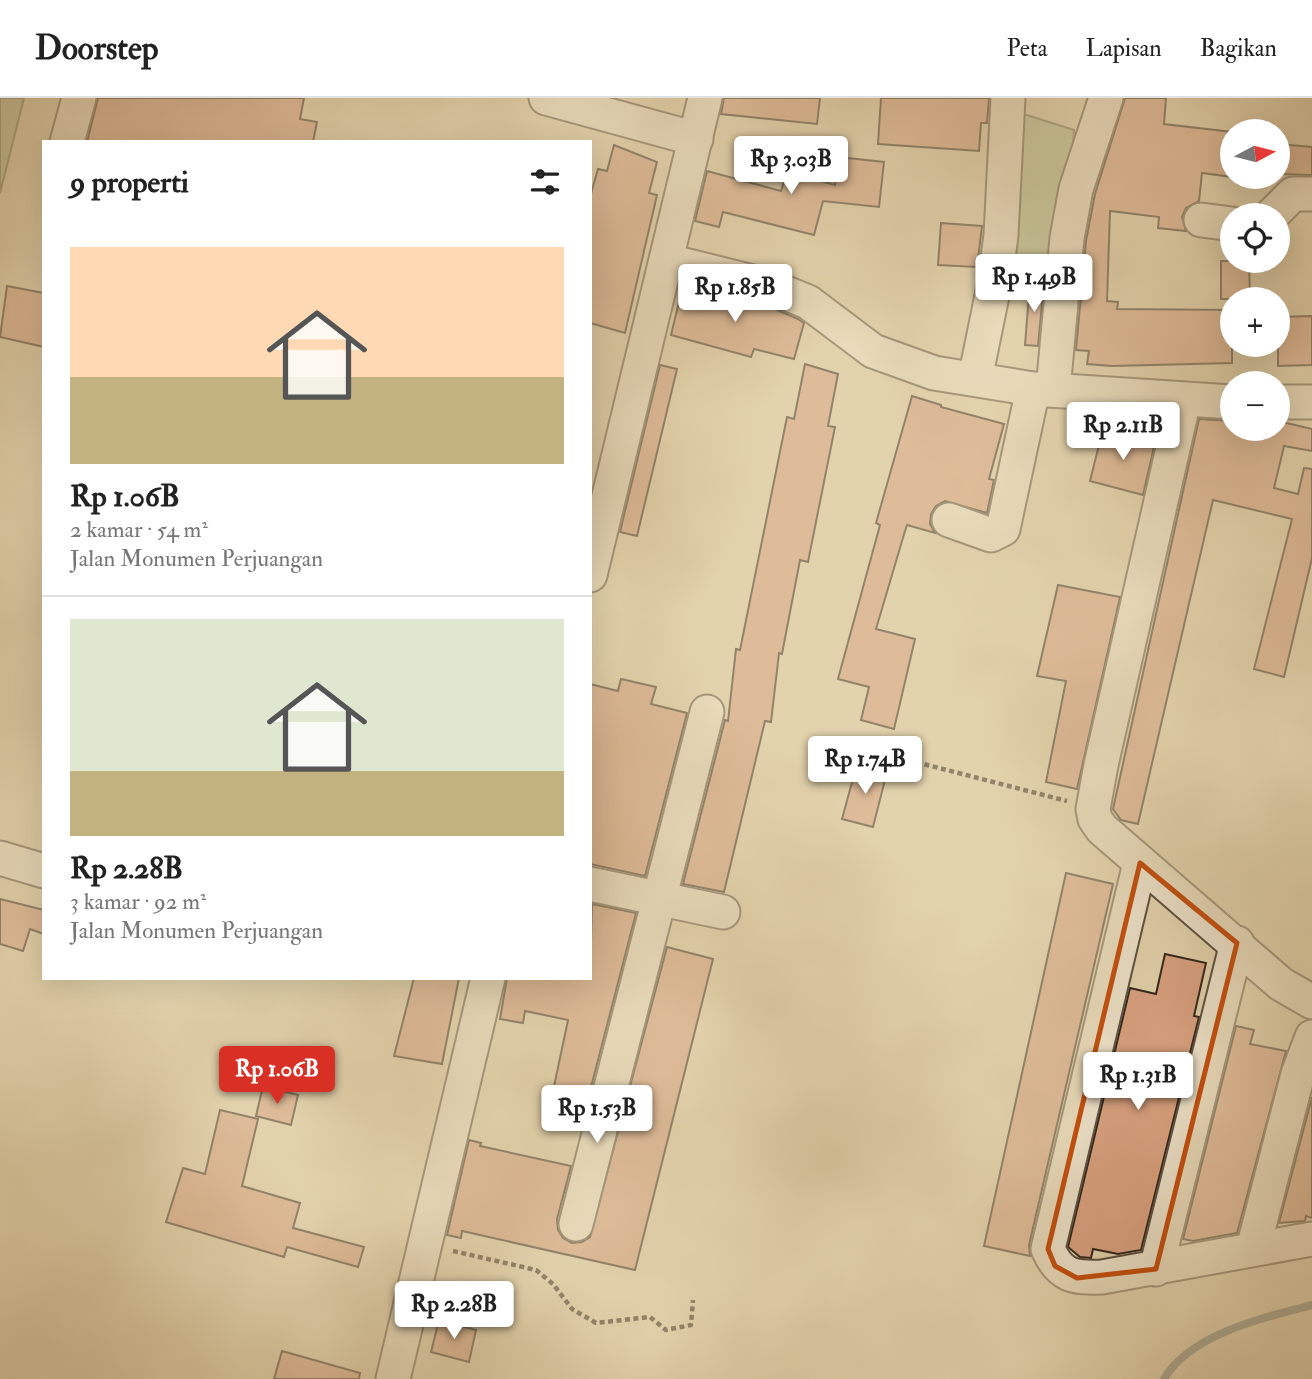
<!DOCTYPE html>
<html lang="id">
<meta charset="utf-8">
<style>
body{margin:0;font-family:"IM FELL Double Pica",serif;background:#f2f2f2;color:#222;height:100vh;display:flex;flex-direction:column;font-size:26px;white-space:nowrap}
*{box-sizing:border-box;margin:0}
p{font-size:23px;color:#767676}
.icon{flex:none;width:38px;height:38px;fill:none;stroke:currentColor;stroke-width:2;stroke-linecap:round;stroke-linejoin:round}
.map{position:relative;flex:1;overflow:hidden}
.panel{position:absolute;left:42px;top:42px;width:550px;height:840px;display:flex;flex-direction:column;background:#fff;border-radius:0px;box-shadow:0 7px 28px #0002}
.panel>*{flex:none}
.needle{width:46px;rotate:83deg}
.controls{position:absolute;left:1220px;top:21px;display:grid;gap:14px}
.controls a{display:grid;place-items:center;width:70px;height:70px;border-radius:50%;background:#fff;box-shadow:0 7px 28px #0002;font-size:35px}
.price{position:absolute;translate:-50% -60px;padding:0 16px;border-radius:7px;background:#fff;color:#222;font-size:23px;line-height:46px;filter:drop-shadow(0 2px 4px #0008)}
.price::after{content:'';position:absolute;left:50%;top:42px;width:21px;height:16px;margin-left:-10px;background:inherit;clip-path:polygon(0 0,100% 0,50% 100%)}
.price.current{background:#d93025;color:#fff}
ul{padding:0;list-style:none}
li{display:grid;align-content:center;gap:14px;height:371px;padding:0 28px}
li+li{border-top:2px solid #e0e0e0}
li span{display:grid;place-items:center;height:217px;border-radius:0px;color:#555}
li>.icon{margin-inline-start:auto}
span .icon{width:126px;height:126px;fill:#fffc;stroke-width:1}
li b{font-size:30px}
h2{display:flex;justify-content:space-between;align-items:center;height:84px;padding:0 28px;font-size:30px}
header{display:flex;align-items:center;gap:42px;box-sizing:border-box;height:98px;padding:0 35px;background:#fff;border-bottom:2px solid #e0e0e0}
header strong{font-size:33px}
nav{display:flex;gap:38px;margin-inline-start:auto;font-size:24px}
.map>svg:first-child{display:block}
</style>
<header>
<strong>Doorstep</strong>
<nav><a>Peta</a><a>Lapisan</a><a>Bagikan</a></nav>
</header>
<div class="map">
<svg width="1312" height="1281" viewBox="0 0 1312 1281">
<rect width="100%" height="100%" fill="#e3d3ad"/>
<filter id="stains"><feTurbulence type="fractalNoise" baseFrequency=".00286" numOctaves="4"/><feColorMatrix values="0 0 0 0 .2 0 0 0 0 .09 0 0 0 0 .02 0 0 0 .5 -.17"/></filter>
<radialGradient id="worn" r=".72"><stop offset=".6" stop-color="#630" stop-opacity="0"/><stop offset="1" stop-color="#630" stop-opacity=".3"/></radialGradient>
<g fill="#afbe8e" stroke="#6f7254" stroke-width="2">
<path d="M0,0H24L0,95Z"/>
<path d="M1011,12L1074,32L1063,171L1001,177Z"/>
</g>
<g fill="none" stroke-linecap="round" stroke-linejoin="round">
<path stroke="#6e7c77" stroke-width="8" d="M1164,1281C1190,1236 1265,1219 1312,1207"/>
</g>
<g fill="#d9a180" stroke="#2f251b" stroke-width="2">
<path d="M98,0H304L300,21L317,24L313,44H87Z"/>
<path d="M724,0H820L817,26L721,16Z"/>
<path d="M881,0H989L987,25H981L979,53L878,46Z"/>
<path d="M1125,0H1166L1164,26L1232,34V79L1202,75L1199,103L1186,110L1182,119L1186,133L1158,130L1159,119L1110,113L1107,203L1118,204L1117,211L1232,212V265L1112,268L1087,266L1089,253L1076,252L1086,143L1095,96Z"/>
<path d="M1278,46L1312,49V77L1278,76Z"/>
<path d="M614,47L657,64L649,95L657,97L625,235L590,225V99L598,71L607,73Z"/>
<path d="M838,59L884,64L879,109L823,103L814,137L723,114L719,129L695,123L707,73L781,93L787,74L835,87Z"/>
<path d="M941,125L982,128L977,169L938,167Z"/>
<path d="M1221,163H1249L1250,201H1221Z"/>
<path d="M1030,184L1044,185L1038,248L1025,247Z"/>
<path d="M683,187L763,206L798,221L804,225L794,261L754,251L751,259L671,237Z"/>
<path d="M7,188L44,195V249L0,239Z"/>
<path d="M1312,218V267L1278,268V219Z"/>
<path d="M805,266L838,276L828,328L835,329L808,464L800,462L782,556L779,555L771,624L765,623L724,794L683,786L725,622L728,623L736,551L740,552L787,319L794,321Z"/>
<path d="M660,267L677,271L637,438L620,434Z"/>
<path d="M912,298L941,307V309L1004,326L989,381L994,382L987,415L945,403L936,408L931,416L930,426L935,435L907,427L905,433L876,531L915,541L894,631L861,622L869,589L838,581L880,427L876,425Z"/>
<path d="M1199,321L1232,323V331H1278V323L1312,331V353L1284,348L1274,390L1298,396L1304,370L1312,371V460L1284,579L1254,571L1292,421L1213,402L1138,726L1121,722L1113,711Z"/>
<path d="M1103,331L1155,344L1143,397L1090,383Z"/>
<path d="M1058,487L1120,499L1077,691L1046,684L1066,583L1037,578Z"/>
<path d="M621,581L656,589L651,606L687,615L645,778L590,766V586L618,593Z"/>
<path d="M857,666L887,674L873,729L842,721Z"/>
<path d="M1066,775L1113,786L1029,1147L1030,1158L984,1148Z"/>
<path d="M0,801L44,812V836L30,831L23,853L0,846Z"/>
<path d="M592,806L636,815L582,1024L548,1017L568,922L525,913L523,925L500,921L507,880H590Z"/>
<path d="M667,849L713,861L635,1172L462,1133L461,1140L447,1137L469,1042L481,1045L480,1048L571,1068L557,1121L558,1132L563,1140L572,1145L582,1144L590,1139Z"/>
<path d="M1165,856L1206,865L1194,918L1199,919L1141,1152L1118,1156L1093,1151L1091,1160L1080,1159L1068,1149L1130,890L1156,896Z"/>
<path d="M414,880H459L442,966L394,958Z"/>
<path d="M1236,928L1254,932L1250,946L1286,953L1237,1135L1193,1143L1183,1141Z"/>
<path d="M263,988L298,997L291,1027L256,1018Z"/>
<path d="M1312,999V1120L1306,1118L1305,1123L1279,1125Z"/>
<path d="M220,1012L258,1021L242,1088L300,1105L293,1130L364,1149L358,1169L287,1149L284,1159L166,1124L183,1070L205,1076Z"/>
<path d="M439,1222L476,1232L469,1264L431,1254Z"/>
<path d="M282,1253L360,1275L359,1281H274Z"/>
</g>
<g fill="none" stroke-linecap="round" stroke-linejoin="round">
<g stroke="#5c5040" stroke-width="37">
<g id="minor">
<path d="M546,0L696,41"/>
<path d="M67,44L79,0"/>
<path d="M1272,117L1293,96H1312"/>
<path d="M1201,122L1232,126"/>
<path d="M668,163L769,188L808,204L873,253L934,275L1033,291L1232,304"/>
<path d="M975,281L995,183L1001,137L1008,0"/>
<path d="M1053,292L1067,140L1076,91L1106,0"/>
<path d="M1184,302L1101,667L1093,711L1095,721L1102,731L1281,886L1312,904"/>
<path d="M1278,304H1312"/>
<path d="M949,422L991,437L1003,431L1033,291"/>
<path d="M590,477L705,0"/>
<path d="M0,760L44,773"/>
<path d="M1140,765L1048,1151C1060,1178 1073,1180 1102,1179L1312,1141"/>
<path d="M590,786L723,814"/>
<path d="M576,1126L707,614"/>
<path d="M1253,1151L1298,976L1312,939"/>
<path d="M1156,1171L1237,845"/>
<path d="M393,1281L488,880"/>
</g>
</g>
<g stroke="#2f251b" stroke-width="4.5" stroke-dasharray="5 3.5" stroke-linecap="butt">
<path d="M908,662L1067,703"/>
<path d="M453,1153L536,1172L553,1186L572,1211L596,1225L650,1219L666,1232L691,1227L693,1202"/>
</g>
<use href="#minor" stroke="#ede2ca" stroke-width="33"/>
</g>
<path d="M0 0H1312V1281H0ZM1140,765L1237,845L1156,1171L1077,1180L1055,1168L1048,1151Z" fill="#e3d3ad" fill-opacity=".55" fill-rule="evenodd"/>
<path fill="none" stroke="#c34f0f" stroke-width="5" stroke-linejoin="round" d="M1140,765L1237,845L1156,1171L1077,1180L1055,1168L1048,1151Z"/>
<rect width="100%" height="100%" filter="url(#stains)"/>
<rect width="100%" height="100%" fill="url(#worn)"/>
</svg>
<div class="controls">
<a><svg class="needle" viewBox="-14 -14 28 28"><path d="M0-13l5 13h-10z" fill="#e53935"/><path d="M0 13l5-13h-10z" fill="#767676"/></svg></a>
<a><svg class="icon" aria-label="locate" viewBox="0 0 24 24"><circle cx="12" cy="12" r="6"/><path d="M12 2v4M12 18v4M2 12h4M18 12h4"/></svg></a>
<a>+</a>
<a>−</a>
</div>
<b class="price" style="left:791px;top:98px">Rp 3.03B</b>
<b class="price" style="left:1034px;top:216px">Rp 1.49B</b>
<b class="price" style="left:735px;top:226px">Rp 1.85B</b>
<b class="price" style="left:1123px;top:364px">Rp 2.11B</b>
<b class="price" style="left:865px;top:698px">Rp 1.74B</b>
<b class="price current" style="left:277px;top:1008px">Rp 1.06B</b>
<b class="price" style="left:1138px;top:1014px">Rp 1.31B</b>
<b class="price" style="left:597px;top:1047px">Rp 1.53B</b>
<b class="price" style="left:454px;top:1243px">Rp 2.28B</b>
<section class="panel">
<h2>9 properti<svg class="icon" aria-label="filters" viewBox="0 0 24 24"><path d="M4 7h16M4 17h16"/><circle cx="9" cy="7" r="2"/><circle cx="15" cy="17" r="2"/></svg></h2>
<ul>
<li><span style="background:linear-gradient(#ffd9b3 60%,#c2b280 0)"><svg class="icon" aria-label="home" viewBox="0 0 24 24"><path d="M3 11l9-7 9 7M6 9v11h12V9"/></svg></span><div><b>Rp 1.06B</b><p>2 kamar · 54 m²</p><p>Jalan Monumen Perjuangan</p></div></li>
<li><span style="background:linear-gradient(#dfe7d0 70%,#c2b280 0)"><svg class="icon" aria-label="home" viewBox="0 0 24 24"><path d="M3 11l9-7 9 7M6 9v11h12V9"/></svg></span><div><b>Rp 2.28B</b><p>3 kamar · 92 m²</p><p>Jalan Monumen Perjuangan</p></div></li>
</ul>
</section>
</div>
